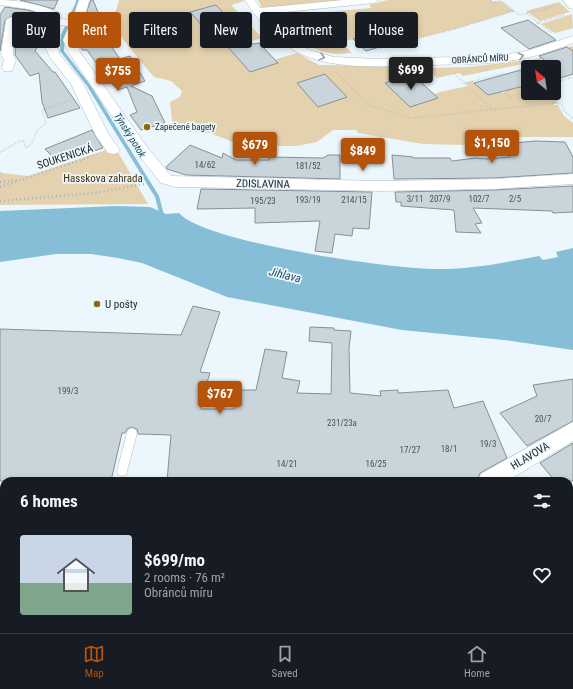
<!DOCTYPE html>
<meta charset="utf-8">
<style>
body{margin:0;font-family:"Roboto Condensed",sans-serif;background:#242831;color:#f1f3f6;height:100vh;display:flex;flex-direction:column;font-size:15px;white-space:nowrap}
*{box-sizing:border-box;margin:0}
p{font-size:13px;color:#9ea1a6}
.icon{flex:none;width:22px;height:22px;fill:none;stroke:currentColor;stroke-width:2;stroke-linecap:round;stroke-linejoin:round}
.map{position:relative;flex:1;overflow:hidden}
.sheet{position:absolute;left:0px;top:477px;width:573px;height:156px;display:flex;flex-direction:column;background:#171b24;border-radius:12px 12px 0 0;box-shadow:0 2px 6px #0003}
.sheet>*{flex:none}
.top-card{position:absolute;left:12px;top:12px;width:549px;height:36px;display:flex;gap:8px}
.needle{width:26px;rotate:330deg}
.buttons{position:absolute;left:521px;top:60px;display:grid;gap:8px}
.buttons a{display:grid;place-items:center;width:40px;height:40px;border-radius:4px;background:#171b24;box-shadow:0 2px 6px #0003;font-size:20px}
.price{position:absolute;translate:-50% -34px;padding:0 9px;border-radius:4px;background:#b45309;color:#fff;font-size:13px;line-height:26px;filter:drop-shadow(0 1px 2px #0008)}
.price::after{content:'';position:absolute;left:50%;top:24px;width:12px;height:9px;margin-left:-6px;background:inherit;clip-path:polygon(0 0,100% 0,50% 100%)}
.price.current{background:#222;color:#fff}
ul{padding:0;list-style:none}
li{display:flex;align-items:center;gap:12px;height:100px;padding:0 20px}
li+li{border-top:1px solid #363941}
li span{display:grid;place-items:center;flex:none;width:112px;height:80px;border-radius:4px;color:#555}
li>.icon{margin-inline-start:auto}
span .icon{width:48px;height:48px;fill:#fffc;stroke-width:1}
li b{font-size:17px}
h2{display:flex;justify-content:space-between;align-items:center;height:48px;padding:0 20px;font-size:17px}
.pill{padding:0 14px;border-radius:4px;background:#171b24;box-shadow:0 2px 6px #0003;font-size:14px;line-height:36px}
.pill.current{background:#b45309;color:#fff}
.dock{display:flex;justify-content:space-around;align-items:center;height:56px;border-top:1px solid #363941;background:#171b24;font-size:11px;color:#9ea1a6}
.dock a{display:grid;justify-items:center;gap:2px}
.dock .current{color:#b45309}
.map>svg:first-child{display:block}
</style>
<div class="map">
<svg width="573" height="633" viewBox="0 0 573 633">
<rect width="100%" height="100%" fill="#ebf7fd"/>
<g fill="#e4d2af">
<path d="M119,0H243L244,1L231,5L262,38L235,46L254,66L297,53L319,65L405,66L415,69L389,78L413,101L440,92L468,86L474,92L466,83L472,81L488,95L500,91L502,93L507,91L506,89L512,87L514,89L520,87L522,88L527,87L526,85L528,84V93H554V80L557,79L560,81L558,82L556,103L553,105H558L564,116L573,123V137H486L465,145L423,144L358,133L356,130H333L317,142L296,146H243L210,133L173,131L170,102L180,97L182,91L171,81L154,77C148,70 114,30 114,25C113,17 117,8 119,0Z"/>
<path d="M258,0H357L262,8Z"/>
<path d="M388,0H491L494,2L501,1L514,11L455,29L390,45L387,43L398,39L387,29L342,42L352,53C345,53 337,55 330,53C302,48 280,28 257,12L289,9L295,15L371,8L369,5Z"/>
<path d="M559,2L570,12L540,21L526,11Z"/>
<path d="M572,14L573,28L555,33L541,24Z"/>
<path d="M573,46V50L537,61L463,76L459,73L437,78L425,68L468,67L535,59Z"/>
<path d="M115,147L148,204L0,205V171L2,173L28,176Z"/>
<rect x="569" y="516" width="4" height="53"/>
<path d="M425,629H501L503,633H425Z"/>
</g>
<path fill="#85bed6" d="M116,206L150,207L166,214L179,213C205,243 397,270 440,269C474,269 507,262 539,256L543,260L558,257L556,252L573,248V350L504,340L402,330L227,297L142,263L118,258L91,254H56L0,262V211Z"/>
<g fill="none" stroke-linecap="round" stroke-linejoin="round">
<path fill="#85bed6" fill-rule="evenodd" d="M76,0H80V2L65,35L64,51L91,86L159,196L165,219V220H161L155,197L87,86L60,51L61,35L76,2Z"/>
</g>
<g fill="#c9d5da" stroke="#869196">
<path d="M20,0H58L54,9Z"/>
<path d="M91,0H93L113,49L120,59L130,56L145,81L131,86L152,96L165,123L141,130L130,115L137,112L127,87L118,90L108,80L87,50H82L77,38Z"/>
<path d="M216,5L253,44L259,43L278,63L250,72L212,29L206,30L190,12Z"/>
<path d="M5,7L28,10L48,17L37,34H43L35,51L53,72H55L80,108L48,118L42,102L39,73L30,76L15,55L17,20L12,16L5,20L0,51V15Z"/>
<path d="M528,20L556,40L529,49L501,28Z"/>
<path d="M387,29L400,41L366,51L353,39Z"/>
<path d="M567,47L573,51V74L554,80V67H530L547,62L539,56Z"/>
<path d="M528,68V86L522,88L520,87L488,95L474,83Z"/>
<path d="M325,74L347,97L318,107L297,83Z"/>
<path d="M412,74L438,98L410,107L385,83Z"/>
<path d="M92,130L103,148L58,162L45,149Z"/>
<path d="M535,141L565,142L573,157V173L494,178L394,179L392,155L413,157V158H450L452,161L476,158L487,159L510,157L503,144Z"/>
<path d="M190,145L222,158L223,153L236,160H269V157L323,158L328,155H340V179L186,175L167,169L166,167Z"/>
<path d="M573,186V212L553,213L552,211L473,208L482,223L475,224L481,233L456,232L454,210L401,206V202H396L395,192L494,190Z"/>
<path d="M201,189L372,192L369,229L353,228L352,236L335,234L332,253L315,251L320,221L255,223V208L197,209Z"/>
<path d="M193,306L220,312L200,372L210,373L204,392L206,393L201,409H234L237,390H256L265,349L287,352L282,378L300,381L297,393L331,394L332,343L309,341L310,327L334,328V330L351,331L349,348L350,393L381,396L380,391L398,390V393L448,390L454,408L483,401L507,458L480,473L477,481H167L171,435L138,434L137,429L131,427L127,429L125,433H122L111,481H0V329L181,335Z"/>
<path d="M573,379V421L527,446L500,413L537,396L533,385Z"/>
<path d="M573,443V481H555L540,463Z"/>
</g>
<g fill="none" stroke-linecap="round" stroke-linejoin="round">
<g stroke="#b2bdc2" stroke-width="1">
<path id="lane" d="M132,428L136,430L137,433L127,471L126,475L122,476L118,475L117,471L127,433L128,430Z"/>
</g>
<g stroke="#b2bdc2" stroke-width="1">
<g id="street">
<path d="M0,0C21,0 40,5 60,13L61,15L60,19L72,20L79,0H89L87,9L75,40L80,52L147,147L171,176L379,181L494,179L573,174V184L494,189L379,191L176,187L161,183L137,153L69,53L63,40L69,26L59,25L56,44L60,55L83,83L109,135L120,150L118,153L113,154L108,153L96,136L71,84L49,56L44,44L50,16L28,9L0,5Z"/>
<path d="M245,0H255L260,8L343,0H379L374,3L266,14L294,41L309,50L334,57L377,59L495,56L527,51L573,36V43C559,48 544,54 530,57C497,65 464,64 430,65C390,66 338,71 301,54C280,45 256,19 245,0Z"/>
<path d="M563,0H573V9L569,8Z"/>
<path d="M11,17L16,20L13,55L16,60L12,71H4L2,68L4,60L1,55L6,20Z"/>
<path d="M573,422V441L507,481H478L481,474Z"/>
<path d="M529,629H553L552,633H528Z"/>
</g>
</g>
<g stroke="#b2bdc2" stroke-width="1">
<g id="secondary">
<path d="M0,520L4,521V549L0,548Z"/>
<rect x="569" y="573" width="4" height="30"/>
</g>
</g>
<g stroke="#abb5ba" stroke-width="2" stroke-dasharray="0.5 2" stroke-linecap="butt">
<path d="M491,0L493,2L500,1"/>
<path d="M500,0L519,15L556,6"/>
<path d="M527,14L552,33"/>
<path d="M537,23L565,15"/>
<path d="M380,48L455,29L514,11"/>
<path d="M338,74L368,105L411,118L556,103L562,104L564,111L573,119"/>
<path d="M455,74L492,109"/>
<path d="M465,83L505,73"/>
<path d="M554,83L573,77"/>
<path d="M525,88L528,90"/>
<path d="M505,93L510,97L528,91"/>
<path d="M556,103L560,81"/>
<path d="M0,152L20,141H24L25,148C35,144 33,137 38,130C40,127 44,125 46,123L42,110L69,101"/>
<path d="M87,158L98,154"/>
</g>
<g stroke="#abb5ba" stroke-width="2.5" stroke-dasharray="1 3" stroke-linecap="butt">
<path d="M0,182L19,180"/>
<path d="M0,187L90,157"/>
<path d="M0,201L94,193L150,183"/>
</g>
<path stroke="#abb5ba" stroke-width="3" stroke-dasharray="1 3.5" stroke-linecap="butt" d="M442,629L446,633"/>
<use href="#lane" fill="#fff" fill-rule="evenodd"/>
<use href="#street" fill="#fff" fill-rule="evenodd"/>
<use href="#secondary" fill="#fff" fill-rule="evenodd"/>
</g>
<defs><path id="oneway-chevron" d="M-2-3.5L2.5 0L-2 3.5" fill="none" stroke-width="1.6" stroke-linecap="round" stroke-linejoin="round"/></defs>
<g stroke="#9c9e9f">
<use href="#oneway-chevron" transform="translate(521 56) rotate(-13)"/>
<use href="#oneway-chevron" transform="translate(322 57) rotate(15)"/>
</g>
<g fill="#8f6a0e" stroke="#ebf7fd" stroke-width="1.5">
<circle cx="147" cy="127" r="4"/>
<circle cx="97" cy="304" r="4"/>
</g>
<g text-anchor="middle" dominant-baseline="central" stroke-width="3.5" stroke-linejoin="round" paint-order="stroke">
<g font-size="9" fill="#24282a" stroke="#ebf7fd">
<text transform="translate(480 59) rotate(-3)">OBRÁNCŮ MÍRU</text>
</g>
<g font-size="9" fill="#24282a" stroke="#ebf7fd" text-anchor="start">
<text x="155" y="127">Zapečené bagety</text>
</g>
<g font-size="9" fill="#4d5356">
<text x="205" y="165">14/62</text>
<text x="308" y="166">181/52</text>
<text x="415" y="199">3/11</text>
<text x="440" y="199">207/9</text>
<text x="479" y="199">102/7</text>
<text x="515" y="199">2/5</text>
<text x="308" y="200">193/19</text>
<text x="354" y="200">214/15</text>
<text x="263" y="201">195/23</text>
<text x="68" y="391">199/3</text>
<text x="543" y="419">20/7</text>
<text x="342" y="423">231/23a</text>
<text x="488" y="444">19/3</text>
<text x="449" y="449">18/1</text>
<text x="410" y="450">17/27</text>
<text x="287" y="464">14/21</text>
<text x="376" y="464">16/25</text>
</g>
<g font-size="10" font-style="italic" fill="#1e4d5f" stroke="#ebf7fd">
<text transform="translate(130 135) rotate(58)">Týnský potok</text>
</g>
<g font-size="11" fill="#24282a" stroke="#ebf7fd">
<text transform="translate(65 157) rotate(-18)">SOUKENICKÁ</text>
<text transform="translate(263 184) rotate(1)">ZDISLAVINA</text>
<text transform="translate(530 456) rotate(-31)">HLAVOVA</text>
</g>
<g font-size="11" fill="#423009" stroke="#ebf7fd">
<text x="103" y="178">Hasskova zahrada</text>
</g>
<g font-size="11" fill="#24282a" stroke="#ebf7fd" text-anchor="start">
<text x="105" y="304">U pošty</text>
</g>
<g font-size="12" font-style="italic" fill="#1e4d5f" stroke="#ebf7fd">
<text transform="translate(285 275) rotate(14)">Jihlava</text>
</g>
</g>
</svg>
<div class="buttons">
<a><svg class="needle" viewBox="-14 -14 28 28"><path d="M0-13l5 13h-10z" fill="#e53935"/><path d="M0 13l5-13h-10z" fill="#9ea1a6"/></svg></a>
</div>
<b class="price current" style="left:411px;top:91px">$699</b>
<b class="price" style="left:118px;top:92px">$755</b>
<b class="price" style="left:492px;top:164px">$1,150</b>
<b class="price" style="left:255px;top:166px">$679</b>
<b class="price" style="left:363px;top:172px">$849</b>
<b class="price" style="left:220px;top:415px">$767</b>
<div class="top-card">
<a class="pill">Buy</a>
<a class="pill current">Rent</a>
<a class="pill">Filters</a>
<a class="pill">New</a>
<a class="pill">Apartment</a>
<a class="pill">House</a>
</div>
<section class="sheet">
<h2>6 homes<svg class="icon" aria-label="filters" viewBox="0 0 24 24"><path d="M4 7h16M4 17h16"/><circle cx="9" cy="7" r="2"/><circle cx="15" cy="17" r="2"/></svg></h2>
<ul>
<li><span style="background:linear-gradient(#c9d6e8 60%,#7fa58c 0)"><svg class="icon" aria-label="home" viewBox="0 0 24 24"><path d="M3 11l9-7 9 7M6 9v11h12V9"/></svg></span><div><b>$699/mo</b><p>2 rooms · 76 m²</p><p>Obránců míru</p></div><svg class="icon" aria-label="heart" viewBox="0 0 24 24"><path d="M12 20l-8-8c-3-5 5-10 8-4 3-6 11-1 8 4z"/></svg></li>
</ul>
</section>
</div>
<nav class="dock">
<a class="current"><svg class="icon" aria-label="map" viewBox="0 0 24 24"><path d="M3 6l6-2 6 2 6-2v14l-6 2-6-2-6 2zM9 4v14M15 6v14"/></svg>Map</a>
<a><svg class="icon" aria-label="saved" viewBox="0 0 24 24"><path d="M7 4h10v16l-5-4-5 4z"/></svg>Saved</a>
<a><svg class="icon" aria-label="home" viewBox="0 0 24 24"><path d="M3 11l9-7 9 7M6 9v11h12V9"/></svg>Home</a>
</nav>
